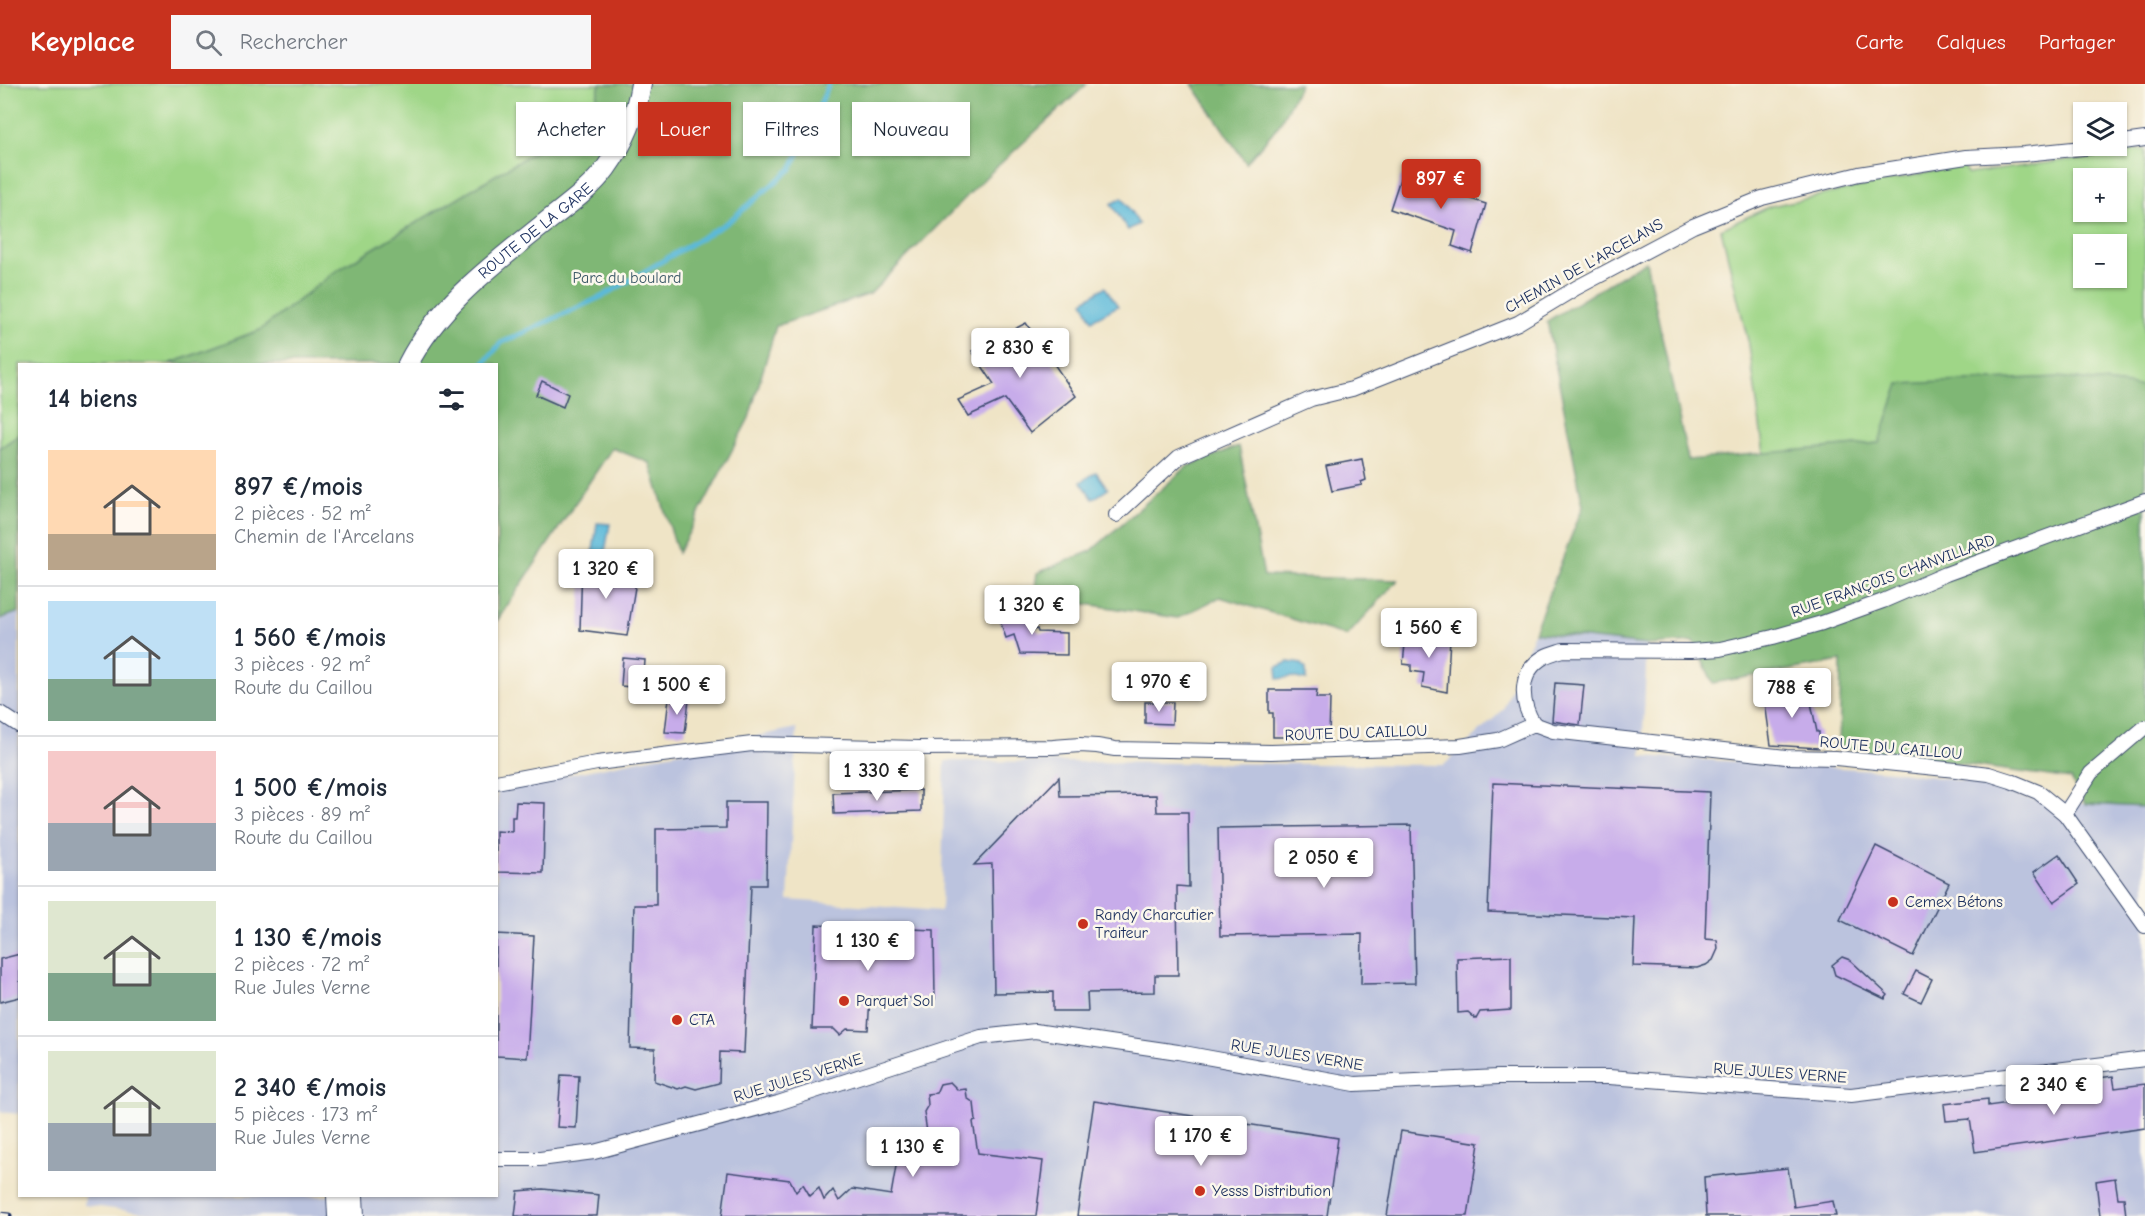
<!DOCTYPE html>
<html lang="fr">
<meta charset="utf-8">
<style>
body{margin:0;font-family:"Comic Neue",sans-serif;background:#f6f6f7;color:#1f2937;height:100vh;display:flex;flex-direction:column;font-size:22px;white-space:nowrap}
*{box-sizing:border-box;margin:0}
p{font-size:20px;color:#747a83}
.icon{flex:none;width:33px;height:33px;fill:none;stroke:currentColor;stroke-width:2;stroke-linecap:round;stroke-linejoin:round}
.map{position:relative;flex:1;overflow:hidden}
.drawer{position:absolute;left:18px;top:279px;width:480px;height:834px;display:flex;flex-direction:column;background:#fff;border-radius:0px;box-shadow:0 2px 4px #0004}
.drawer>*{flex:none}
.hud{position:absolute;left:516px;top:18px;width:570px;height:54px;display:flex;gap:12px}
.fabs{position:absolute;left:2073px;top:18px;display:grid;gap:12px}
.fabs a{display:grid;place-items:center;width:54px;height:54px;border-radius:0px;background:#fff;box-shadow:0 2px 4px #0004;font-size:30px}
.price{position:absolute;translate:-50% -51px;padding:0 14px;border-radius:6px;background:#fff;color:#222;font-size:20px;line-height:39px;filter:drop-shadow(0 2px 3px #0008)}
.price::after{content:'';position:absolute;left:50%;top:36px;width:18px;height:14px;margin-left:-9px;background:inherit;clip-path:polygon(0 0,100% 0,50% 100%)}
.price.current{background:#c8321e;color:#fff}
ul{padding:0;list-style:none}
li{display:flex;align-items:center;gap:18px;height:150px;padding:0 30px}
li+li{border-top:2px solid #e0e1e3}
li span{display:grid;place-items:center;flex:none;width:168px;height:120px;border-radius:0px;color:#555}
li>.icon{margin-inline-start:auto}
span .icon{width:72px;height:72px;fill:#fffc;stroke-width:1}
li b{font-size:26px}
h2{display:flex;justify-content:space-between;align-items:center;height:72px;padding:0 30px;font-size:26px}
.tag{padding:0 21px;border-radius:0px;background:#fff;box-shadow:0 2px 4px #0004;font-size:21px;line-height:54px}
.tag.current{background:#c8321e;color:#fff}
header{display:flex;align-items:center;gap:36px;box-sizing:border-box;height:84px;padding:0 30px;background:#c8321e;color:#fff}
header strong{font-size:28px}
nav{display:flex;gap:33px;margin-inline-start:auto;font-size:21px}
.search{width:420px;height:54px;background:#f6f6f7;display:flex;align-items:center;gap:15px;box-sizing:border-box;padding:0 21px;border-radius:0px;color:#747a83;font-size:22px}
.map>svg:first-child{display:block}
</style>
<header>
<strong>Keyplace</strong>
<div class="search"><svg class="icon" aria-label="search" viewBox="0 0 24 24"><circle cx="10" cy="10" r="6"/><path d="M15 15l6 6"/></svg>Rechercher</div>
<nav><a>Carte</a><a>Calques</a><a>Partager</a></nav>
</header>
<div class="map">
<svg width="2145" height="1132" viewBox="0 0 2145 1132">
<rect width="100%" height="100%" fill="#fbf7ec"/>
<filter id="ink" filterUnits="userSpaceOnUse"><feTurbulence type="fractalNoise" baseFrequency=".0167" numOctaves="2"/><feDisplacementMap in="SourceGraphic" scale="12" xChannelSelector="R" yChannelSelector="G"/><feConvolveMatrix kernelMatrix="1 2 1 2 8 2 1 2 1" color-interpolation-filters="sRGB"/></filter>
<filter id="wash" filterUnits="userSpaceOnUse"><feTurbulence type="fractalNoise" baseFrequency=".008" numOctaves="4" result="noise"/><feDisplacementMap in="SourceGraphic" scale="24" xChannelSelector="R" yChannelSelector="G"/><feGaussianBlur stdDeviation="1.35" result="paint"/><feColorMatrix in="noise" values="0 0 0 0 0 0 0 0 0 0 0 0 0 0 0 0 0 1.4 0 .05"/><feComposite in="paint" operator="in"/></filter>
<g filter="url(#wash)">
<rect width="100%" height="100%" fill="#efe4c6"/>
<g fill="#bbc3de">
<path d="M19,528V1030L0,1028V535Z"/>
<path d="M1534,548L1647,561L1642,672L1892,687L1985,700L2023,714L2085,720L2145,723V1132H169L84,1121L85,1112H496L497,705L797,644L788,816L941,827L945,677L1444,681L1503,626Z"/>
</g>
<g fill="#9fd687" stroke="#5d8272" stroke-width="1.5" fill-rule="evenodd">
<path d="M0,0H600L592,33L336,187L260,246L169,280H20L19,351L0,364Z"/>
<path d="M2145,65V303L2059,293L1879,359L1764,370L1749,261L1721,145L1771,122L1963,81L1969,90ZM2084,94H2116V128H2084ZM2084,160H2116V194H2084Z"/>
</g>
<g fill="#7fb774" stroke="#4d7369" stroke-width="1.5">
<path d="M600,0H1087L987,92L870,210L776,242L749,334L678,469L650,379L612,364L497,537L496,280H169L260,246L336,187L592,33Z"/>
<path d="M1192,0H1300L1279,41L1246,79Z"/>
<path d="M1646,177L1688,376L1879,359L1899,300L2059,293L2145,303V723L2085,720L2071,695L1839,663L1841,577L1713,599L1694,558L1647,561L1534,548L1583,422L1547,237Z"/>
<path d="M19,351V528L0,535V364Z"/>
<path d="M1239,362L1264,492L1398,496L1347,552L1220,513L1178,534L1034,512L1037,489L1091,467L1188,382Z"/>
</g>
<g fill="#5bb9d9" stroke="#3b749c" stroke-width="1.5">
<path d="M1122,114L1139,140L1128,146L1111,120Z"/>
<path d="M1105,203L1118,222L1092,236L1083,217Z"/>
<path d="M1096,388L1108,405L1093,415L1081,398Z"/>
<path d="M597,439L610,440L605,468L600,471L593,467Z"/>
<path d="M1288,578L1302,580L1306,585V596L1291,593L1278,595L1277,583Z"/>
</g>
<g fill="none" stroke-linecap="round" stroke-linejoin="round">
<path stroke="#5bb9d9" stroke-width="5" d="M483,280L501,259L605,211L728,138L792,84L829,0"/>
</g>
<g id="blocks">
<g fill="#c7acea">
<path d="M1401,92L1486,120L1472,169L1452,162L1456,147L1390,125Z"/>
<path d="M1026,239L1076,312L1030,349L1005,315L968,332L958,316L994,300L972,267Z"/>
<path d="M542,297L568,310L563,323L536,311Z"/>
<path d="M1362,375L1366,396L1361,398L1362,401L1332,407L1326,382Z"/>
<path d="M582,479L612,480V490L637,491L627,552L580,546Z"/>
<path d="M1017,525L1018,529L1027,526L1033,546L1037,545L1038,548L1067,549V571L1020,570L1014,551L1006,554L998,531Z"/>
<path d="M1406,550L1450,554L1447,608L1422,603L1424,589L1411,587V581L1403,580Z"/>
<path d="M623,574L645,576L644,590L676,603L675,607L621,602Z"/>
<path d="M1555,599L1584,601L1580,641L1552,637Z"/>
<path d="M1808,604L1817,648H1819V664L1771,661L1764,611Z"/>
<path d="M1269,606H1317L1316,614H1330L1329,653H1273V629H1269Z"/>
<path d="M669,614L689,616L685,649L665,648Z"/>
<path d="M1145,618H1173L1172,640L1145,639Z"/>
<path d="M1059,693L1060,712L1156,711L1157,728H1188L1189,803L1177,802L1178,891H1155V908L1087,909L1088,927H1053V908L994,909L992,780L974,781Z"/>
<path d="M1493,699L1710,708L1705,855L1717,856L1718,865L1713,876L1706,881L1697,884L1633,882L1635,834L1488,828Z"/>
<path d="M921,706V727L834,730L833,709Z"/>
<path d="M516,718L545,719L543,789L496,788V747L512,748V733H515Z"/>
<path d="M726,718H767L766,801H751L744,969L720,968L719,999L696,1005L686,1002L678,1005L654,997L655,965L630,964L634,821H656V745L726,744Z"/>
<path d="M1411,741L1415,899L1361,900L1362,850L1220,852L1218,744Z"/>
<path d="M1876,762L1949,799L1913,872L1840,836Z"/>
<path d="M2059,770L2079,800L2054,818L2034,788Z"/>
<path d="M816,841L934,846L935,915L870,913L868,946L847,945L840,951L834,945H812Z"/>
<path d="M496,850L534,852L527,974L496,972Z"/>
<path d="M20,870V913L0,918V875Z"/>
<path d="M1511,872V926L1480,928L1476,935L1468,928L1458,929L1457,874Z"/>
<path d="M1842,873L1850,876L1888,911L1885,915L1835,891L1832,881Z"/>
<path d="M1916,887L1932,895L1921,918L1904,910Z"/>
<path d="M561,991L579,992L576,1044L557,1043Z"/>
<path d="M2113,992L2115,1004L2145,1000V1044L1975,1068L1970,1035L1946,1037L1944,1020L1988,1015V1022L2086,1008L2084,996Z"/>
<path d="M950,998L958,1006L966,1005L967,1014L974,1019L976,1037L973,1038L978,1069L1043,1077L1036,1132H722L728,1088L790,1096L796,1108L803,1100L810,1112L819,1104L824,1116L833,1106L839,1117L852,1105L891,1111L900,1059L929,1062L924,1028L928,1021L927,1010L936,1009L940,1000Z"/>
<path d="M1094,1017L1338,1054L1327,1132H1077Z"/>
<path d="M1401,1047L1479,1059L1468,1132H1387Z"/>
<path d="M1788,1084L1794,1123L1833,1117L1836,1132H1706L1704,1093Z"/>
<path d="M2115,1094L2118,1114H2124L2126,1132H2100L2096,1097Z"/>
<path d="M543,1105L599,1111L597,1132H515L518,1107Z"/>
</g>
</g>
</g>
<g filter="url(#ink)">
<use href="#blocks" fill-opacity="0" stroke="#3b4a6e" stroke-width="1.5"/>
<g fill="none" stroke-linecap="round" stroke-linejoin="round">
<g stroke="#3b4a6e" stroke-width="16">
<g id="minor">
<path d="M2116,59L2145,55"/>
<path d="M1116,431L1179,373L1311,315L1352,305L1518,239L1576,204L1693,142L1762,114L1859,90L1966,73L2024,70L2103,62"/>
<path d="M0,629L20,642"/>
<path d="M1534,640C1520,618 1518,588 1544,573C1549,570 1557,568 1563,566L1691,567L1720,565L1773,553L1822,539L1883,517L1946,490L2145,417"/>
<path d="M496,698L597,679L752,660L919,664L1053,663L1080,661L1097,662L1115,665L1271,668L1460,662L1498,656L1534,640L1553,647L1786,673L1836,674L1956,686L1989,690L2011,697L2038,708L2065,730L2145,842"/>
<path d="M2065,730L2091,689L2145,643"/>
<path d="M496,1075H540L594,1068L778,1019L981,953L1035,947L1178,968L1355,1000L1498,993H1609L1851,1011L2145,975"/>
</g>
</g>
<g stroke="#3b4a6e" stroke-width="22">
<g id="secondary">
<path id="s1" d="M408,280C438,221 494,180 545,139C566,122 590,106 606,84C625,58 636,31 641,0"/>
<path d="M337,1112L338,1132"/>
<path d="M353,1112L354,1132"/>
</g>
</g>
<use href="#minor" stroke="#fff" stroke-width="14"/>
<use href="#secondary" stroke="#fff" stroke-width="20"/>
<g stroke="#1b2f5e" stroke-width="7">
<path id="rail" d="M0,1131L9,1132"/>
</g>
<use href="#rail" stroke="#fbf7ec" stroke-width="4.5" stroke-dasharray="14" stroke-linecap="butt"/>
</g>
</g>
<g fill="#c8321e" stroke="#fbf7ec" stroke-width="2">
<circle cx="1893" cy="818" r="6"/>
<circle cx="1083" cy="840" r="6"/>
<circle cx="844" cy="917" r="6"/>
<circle cx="677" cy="936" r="6"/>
<circle cx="1200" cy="1107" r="6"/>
</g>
<g text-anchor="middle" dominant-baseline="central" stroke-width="5" stroke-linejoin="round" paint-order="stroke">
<g font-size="16" fill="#1b2f5e" stroke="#fbf7ec">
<text stroke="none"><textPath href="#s1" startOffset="186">ROUTE DE LA GARE</textPath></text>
<text transform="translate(1584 182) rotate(-29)">CHEMIN DE L'ARCELANS</text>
<text transform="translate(1893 492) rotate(-20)">RUE FRANÇOIS CHANVILLARD</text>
<text transform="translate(1356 649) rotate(-2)">ROUTE DU CAILLOU</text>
<text transform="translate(1891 664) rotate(5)">ROUTE DU CAILLOU</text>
<text transform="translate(1297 971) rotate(9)">RUE JULES VERNE</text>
<text transform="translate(1780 989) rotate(4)">RUE JULES VERNE</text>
<text transform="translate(798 994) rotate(-17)">RUE JULES VERNE</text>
</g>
<g font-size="16" fill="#3c5968" stroke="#fbf7ec">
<text x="627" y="194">Parc du boulard</text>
</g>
<g font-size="16" fill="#1b2f5e" stroke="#fbf7ec" text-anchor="start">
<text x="1905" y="818">Cemex Bétons</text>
<text x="1095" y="831">Randy Charcutier<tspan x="1095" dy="18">Traiteur</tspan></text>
<text x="856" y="917">Parquet Sol</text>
<text x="689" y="936">CTA</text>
<text x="1212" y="1107">Yesss Distribution</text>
</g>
</g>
</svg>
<div class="fabs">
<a><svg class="icon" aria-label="layers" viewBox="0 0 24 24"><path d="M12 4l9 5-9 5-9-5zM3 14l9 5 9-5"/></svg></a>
<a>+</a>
<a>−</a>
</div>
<b class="price current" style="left:1441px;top:126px">897 €</b>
<b class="price" style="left:1020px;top:295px">2 830 €</b>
<b class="price" style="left:606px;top:516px">1 320 €</b>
<b class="price" style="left:1032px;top:552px">1 320 €</b>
<b class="price" style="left:1429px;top:575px">1 560 €</b>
<b class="price" style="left:1159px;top:629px">1 970 €</b>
<b class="price" style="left:677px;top:632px">1 500 €</b>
<b class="price" style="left:1792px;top:635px">788 €</b>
<b class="price" style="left:877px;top:718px">1 330 €</b>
<b class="price" style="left:1324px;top:805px">2 050 €</b>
<b class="price" style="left:868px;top:888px">1 130 €</b>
<b class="price" style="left:2054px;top:1032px">2 340 €</b>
<b class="price" style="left:1201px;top:1083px">1 170 €</b>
<b class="price" style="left:913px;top:1094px">1 130 €</b>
<div class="hud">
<a class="tag">Acheter</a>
<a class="tag current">Louer</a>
<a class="tag">Filtres</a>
<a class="tag">Nouveau</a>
</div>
<section class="drawer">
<h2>14 biens<svg class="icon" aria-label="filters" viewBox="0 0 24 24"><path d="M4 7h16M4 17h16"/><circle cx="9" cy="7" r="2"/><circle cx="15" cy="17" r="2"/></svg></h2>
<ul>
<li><span style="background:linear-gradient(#ffd9b3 70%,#b9a48a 0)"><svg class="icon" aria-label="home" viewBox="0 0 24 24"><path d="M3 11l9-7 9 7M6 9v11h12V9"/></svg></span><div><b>897 €/mois</b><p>2 pièces · 52 m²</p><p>Chemin de l'Arcelans</p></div></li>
<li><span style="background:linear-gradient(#bfe0f5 65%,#7fa58c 0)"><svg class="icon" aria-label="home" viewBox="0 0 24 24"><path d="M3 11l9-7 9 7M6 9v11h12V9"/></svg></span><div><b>1 560 €/mois</b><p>3 pièces · 92 m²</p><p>Route du Caillou</p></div></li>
<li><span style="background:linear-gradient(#f6c9c9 60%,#9aa5b1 0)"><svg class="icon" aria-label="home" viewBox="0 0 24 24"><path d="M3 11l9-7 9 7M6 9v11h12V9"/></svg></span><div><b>1 500 €/mois</b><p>3 pièces · 89 m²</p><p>Route du Caillou</p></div></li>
<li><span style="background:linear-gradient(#dfe7d0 60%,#7fa58c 0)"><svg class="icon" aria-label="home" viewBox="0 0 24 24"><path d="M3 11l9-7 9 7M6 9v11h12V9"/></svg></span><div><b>1 130 €/mois</b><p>2 pièces · 72 m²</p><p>Rue Jules Verne</p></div></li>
<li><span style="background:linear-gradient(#dfe7d0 60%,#9aa5b1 0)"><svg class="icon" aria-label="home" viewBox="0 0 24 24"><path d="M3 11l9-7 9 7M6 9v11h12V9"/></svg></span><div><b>2 340 €/mois</b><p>5 pièces · 173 m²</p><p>Rue Jules Verne</p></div></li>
</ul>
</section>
</div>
